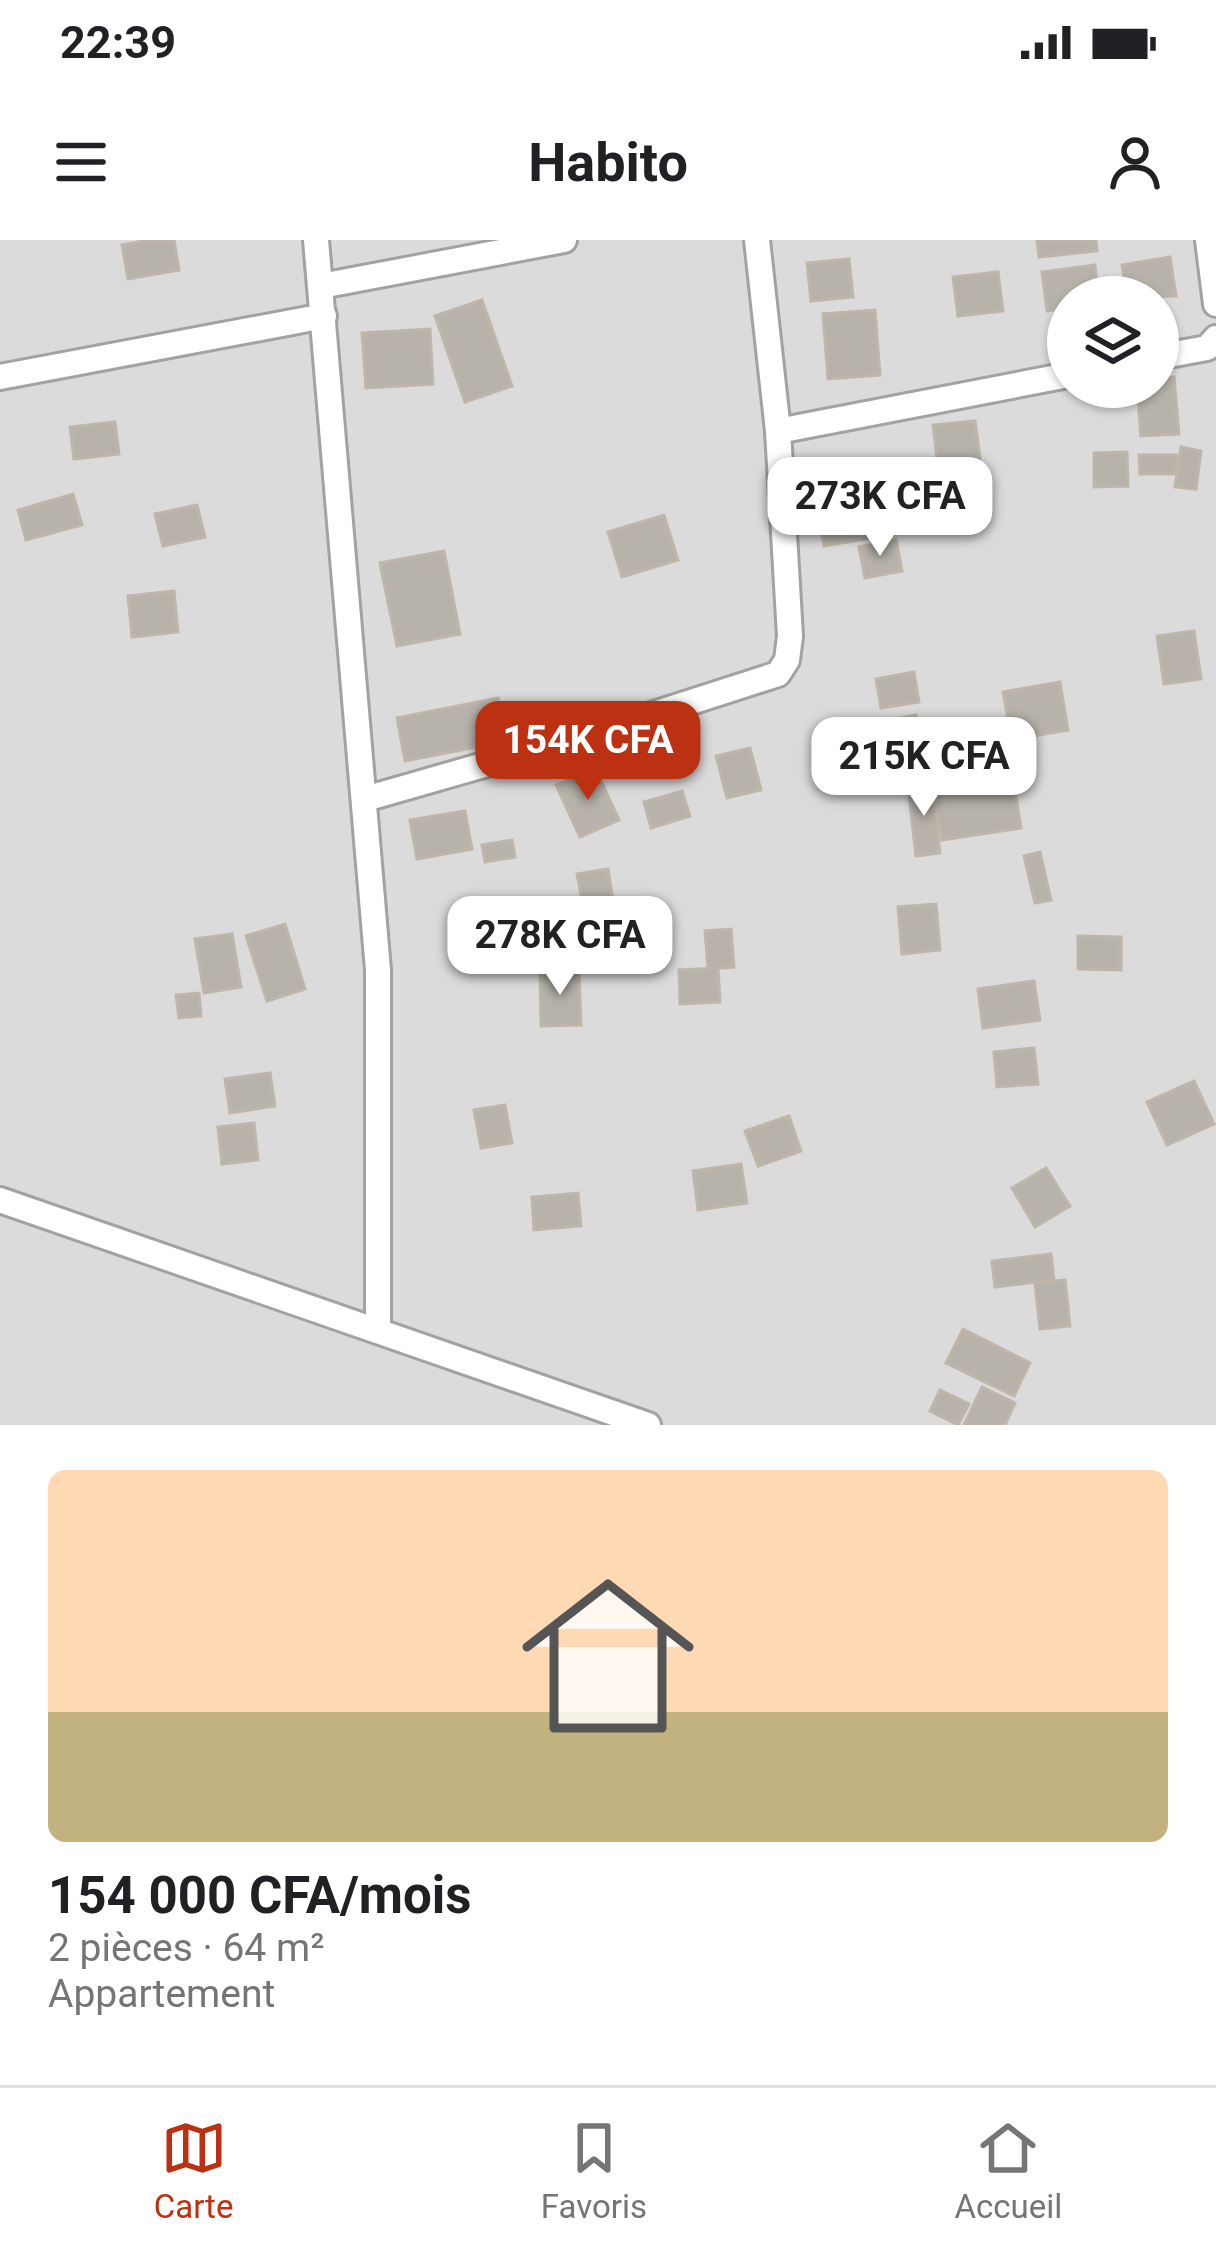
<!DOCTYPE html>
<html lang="fr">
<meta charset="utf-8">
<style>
body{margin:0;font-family:Roboto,sans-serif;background:#f2f2f2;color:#202124;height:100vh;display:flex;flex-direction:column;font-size:45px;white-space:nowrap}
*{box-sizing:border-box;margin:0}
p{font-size:39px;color:#757577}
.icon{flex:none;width:66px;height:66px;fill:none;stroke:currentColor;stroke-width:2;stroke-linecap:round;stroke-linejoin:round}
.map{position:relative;height:1185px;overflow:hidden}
.panel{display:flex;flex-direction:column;background:#fff;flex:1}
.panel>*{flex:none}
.buttons{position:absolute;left:1047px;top:36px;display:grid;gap:24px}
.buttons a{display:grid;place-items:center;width:132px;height:132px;border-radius:50%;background:#fff;box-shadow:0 3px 9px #0004;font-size:60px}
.price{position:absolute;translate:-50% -102px;padding:0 27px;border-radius:24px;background:#fff;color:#222;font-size:39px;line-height:78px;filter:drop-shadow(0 3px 6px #0008)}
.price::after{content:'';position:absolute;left:50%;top:72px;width:36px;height:27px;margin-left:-18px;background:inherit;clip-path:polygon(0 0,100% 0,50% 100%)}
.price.active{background:#bb3111;color:#fff}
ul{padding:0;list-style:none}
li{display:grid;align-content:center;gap:24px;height:636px;padding:0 48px}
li+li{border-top:3px solid #e0e0e0}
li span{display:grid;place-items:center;height:372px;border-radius:18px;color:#555}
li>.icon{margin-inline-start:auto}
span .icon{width:216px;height:216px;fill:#fffc;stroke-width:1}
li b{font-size:51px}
.status{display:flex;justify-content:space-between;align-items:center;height:84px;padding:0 60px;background:#fff;direction:ltr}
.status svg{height:33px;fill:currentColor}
header{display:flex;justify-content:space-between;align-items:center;height:156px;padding:0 48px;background:#fff;font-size:54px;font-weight:700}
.dock{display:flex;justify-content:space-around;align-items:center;height:168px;border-top:3px solid #e0e0e0;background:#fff;font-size:33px;color:#757577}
.dock a{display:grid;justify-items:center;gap:6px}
.dock .active{color:#bb3111}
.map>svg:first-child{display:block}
</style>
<div class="status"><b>22:39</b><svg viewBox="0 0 49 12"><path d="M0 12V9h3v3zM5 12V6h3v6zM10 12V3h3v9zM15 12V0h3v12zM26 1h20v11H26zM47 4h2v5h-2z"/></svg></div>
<header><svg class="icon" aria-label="menu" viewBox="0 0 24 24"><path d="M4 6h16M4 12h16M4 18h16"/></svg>Habito<svg class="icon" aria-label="person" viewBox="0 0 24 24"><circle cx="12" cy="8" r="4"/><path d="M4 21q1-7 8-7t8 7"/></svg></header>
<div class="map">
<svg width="1216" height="1185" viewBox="0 0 1216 1185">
<rect width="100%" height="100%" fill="#eeede5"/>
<path fill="#dcdbdb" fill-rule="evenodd" d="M0,0H1216V1185H0ZM1068,57H1158V147H1068Z"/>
<g fill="#b7b3ab" stroke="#bfb6a9" stroke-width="3">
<path d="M149,0H174L179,30L128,39L122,5Z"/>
<path d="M1037,0H1096L1097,11L1039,17Z"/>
<path d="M1170,17L1176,56L1127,57L1122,25Z"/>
<path d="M849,19L853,57L811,61L807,23Z"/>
<path d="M1095,25L1098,57H1068V68L1047,71L1042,32Z"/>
<path d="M998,32L1003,71L958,76L953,37Z"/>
<path d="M482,60L512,146L465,162L435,76Z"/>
<path d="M875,70L880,135L828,139L823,74Z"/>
<path d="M430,89L433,144L366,148L362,93Z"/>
<path d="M1174,137L1179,194L1141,196L1137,147H1158V139Z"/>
<path d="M975,181L983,241L940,246L933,185Z"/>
<path d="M115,182L119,214L74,219L70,187Z"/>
<path d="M1181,207L1201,211L1196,249L1175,247Z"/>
<path d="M1127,212L1128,246L1094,247V213Z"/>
<path d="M1139,215H1177V234H1140Z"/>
<path d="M73,254L82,285L26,300L18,270Z"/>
<path d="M197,265L205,297L163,306L155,274Z"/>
<path d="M889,266L894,294L824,306L819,277Z"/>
<path d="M664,275L678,320L622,337L608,292Z"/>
<path d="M896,300L902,331L865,338L859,307Z"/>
<path d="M444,311L460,394L397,406L380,323Z"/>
<path d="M174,351L178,392L132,397L128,356Z"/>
<path d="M1194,391L1201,439L1164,444L1157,396Z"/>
<path d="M914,432L919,462L881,468L876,439Z"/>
<path d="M1060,442L1068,490L1012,500L1003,452Z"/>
<path d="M498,458L507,501L405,521L397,478Z"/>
<path d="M916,475L925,521L885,528L877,482Z"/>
<path d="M750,508L761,550L727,558L716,516Z"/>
<path d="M1008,508L1021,588L942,600L929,520Z"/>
<path d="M595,528L619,580L580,597L556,545Z"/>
<path d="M932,543L940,613L916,616L908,545Z"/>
<path d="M682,551L690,576L651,588L644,562Z"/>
<path d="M465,571L472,609L417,619L410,580Z"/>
<path d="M512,600L515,617L485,622L482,605Z"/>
<path d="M1040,612L1051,660L1035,663L1024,616Z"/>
<path d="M608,629L613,661L583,666L577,634Z"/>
<path d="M936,664L940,710L902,714L898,667Z"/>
<path d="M285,684L305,749L267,761L246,696Z"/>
<path d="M731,689L734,727L708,729L705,691Z"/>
<path d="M232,694L241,747L204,753L195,699Z"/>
<path d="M1078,696L1121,697V730L1078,729Z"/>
<path d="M718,728L720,762L680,764L679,730Z"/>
<path d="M540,731H579L581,785L541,786Z"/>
<path d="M1034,741L1040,780L983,788L978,749Z"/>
<path d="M199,753L201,776L179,778L176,755Z"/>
<path d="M1034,808L1038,844L997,847L994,812Z"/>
<path d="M270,833L275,866L230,873L225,839Z"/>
<path d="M1194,841L1214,884L1167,905L1147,862Z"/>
<path d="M505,865L512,903L481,908L474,870Z"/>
<path d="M789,876L801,911L758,926L745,891Z"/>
<path d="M254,883L258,920L222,924L218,887Z"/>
<path d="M741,924L747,963L698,970L693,931Z"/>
<path d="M1046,928L1070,966L1035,987L1012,948Z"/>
<path d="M578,953L581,986L534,990L532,957Z"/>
<path d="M1051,1014L1054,1040L995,1047L992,1021Z"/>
<path d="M1065,1040L1070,1086L1040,1089L1035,1043Z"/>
<path d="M963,1089L1030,1123L1014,1156L946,1123Z"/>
<path d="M982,1147L1015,1163L1005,1185H964Z"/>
<path d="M940,1150L969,1164L958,1185L930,1171Z"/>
</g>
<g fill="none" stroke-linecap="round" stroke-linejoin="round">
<g stroke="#a2a2a2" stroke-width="30">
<g id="minor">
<path d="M316,0L378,730V1089"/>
<path d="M1208,0L1216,64"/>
<path d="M321,46L564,0"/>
<path d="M1158,117L1207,108L1216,98"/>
<path d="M0,137L324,76"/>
<path d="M778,191L1068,135"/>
<path d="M365,559L595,493L778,434L787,420L790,396L778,191L757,0"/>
<path d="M0,960L648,1185"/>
</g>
</g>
<use href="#minor" stroke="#fff" stroke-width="24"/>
</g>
</svg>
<div class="buttons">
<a><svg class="icon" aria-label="layers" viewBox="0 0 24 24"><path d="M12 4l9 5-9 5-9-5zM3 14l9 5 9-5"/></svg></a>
</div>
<b class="price" style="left:880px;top:319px">273K CFA</b>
<b class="price active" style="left:588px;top:563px">154K CFA</b>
<b class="price" style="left:924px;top:579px">215K CFA</b>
<b class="price" style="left:560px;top:758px">278K CFA</b>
</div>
<section class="panel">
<ul>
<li><span style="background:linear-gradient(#ffd9b3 65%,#c2b280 0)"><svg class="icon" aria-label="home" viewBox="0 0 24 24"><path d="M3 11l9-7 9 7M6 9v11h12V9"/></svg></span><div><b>154 000 CFA/mois</b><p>2 pièces · 64 m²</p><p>Appartement</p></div></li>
</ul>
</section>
<nav class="dock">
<a class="active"><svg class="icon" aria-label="map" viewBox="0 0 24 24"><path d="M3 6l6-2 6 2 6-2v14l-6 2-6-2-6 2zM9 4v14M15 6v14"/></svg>Carte</a>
<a><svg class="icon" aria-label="saved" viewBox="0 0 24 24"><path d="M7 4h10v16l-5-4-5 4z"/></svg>Favoris</a>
<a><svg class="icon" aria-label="home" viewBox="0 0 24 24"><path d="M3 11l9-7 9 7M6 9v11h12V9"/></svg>Accueil</a>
</nav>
